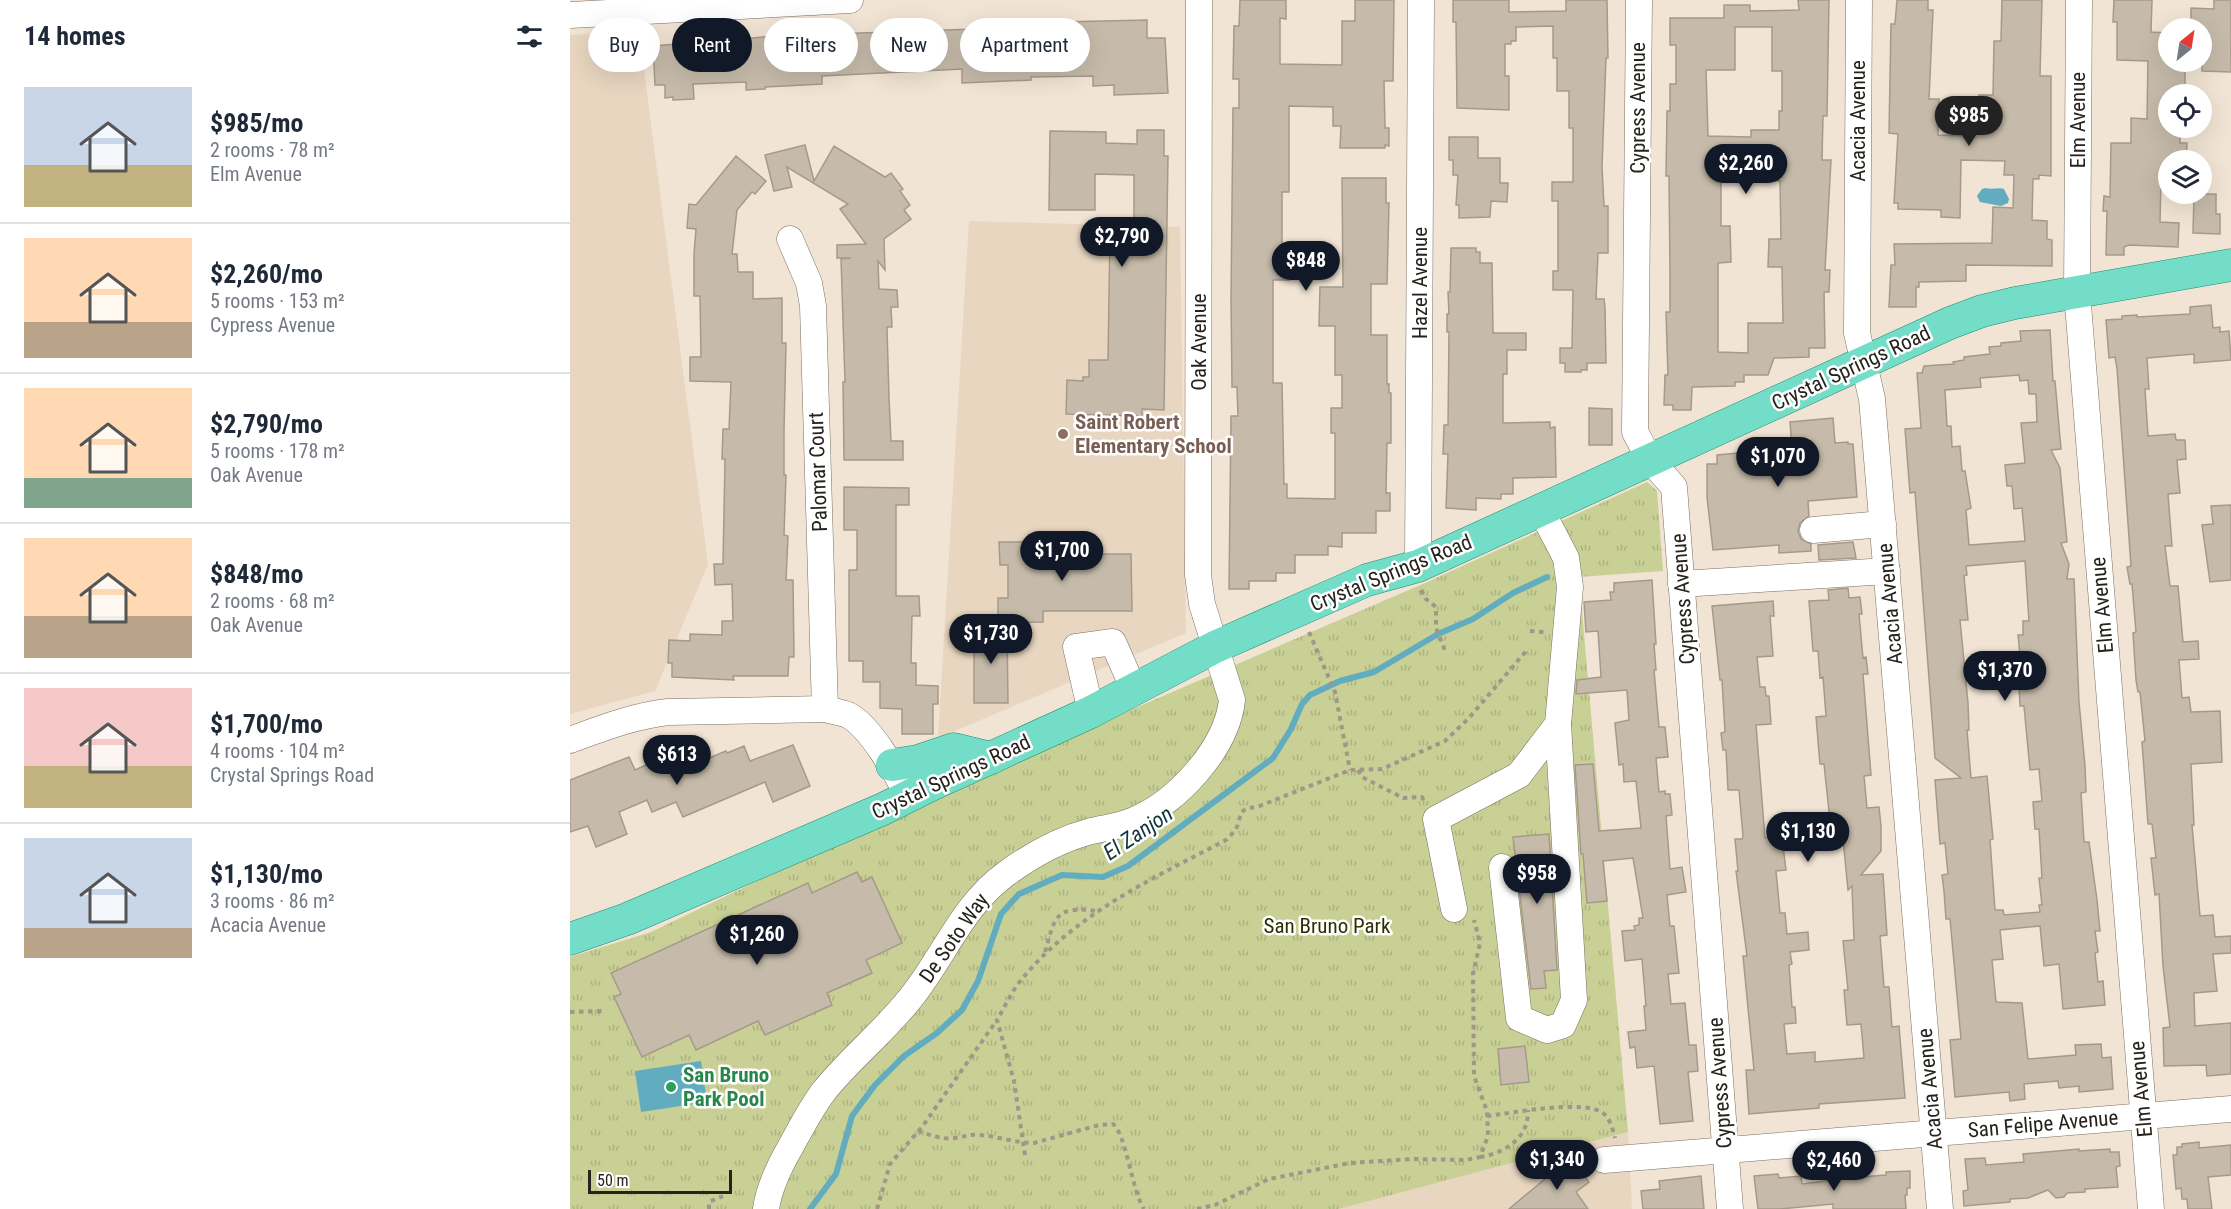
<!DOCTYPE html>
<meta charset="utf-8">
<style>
body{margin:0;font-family:"Roboto Condensed",sans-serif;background:#f6f6f7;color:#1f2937;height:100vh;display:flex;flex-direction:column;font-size:22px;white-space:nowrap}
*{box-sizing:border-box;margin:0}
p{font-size:20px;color:#747a83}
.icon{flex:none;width:33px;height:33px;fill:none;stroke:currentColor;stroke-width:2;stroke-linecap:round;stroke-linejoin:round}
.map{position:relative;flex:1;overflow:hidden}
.panel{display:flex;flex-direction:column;background:#fff;width:570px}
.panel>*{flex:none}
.hud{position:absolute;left:18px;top:18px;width:570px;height:54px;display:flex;gap:12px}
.needle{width:39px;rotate:30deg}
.tools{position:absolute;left:1588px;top:18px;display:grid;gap:12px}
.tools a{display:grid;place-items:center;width:54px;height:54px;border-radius:50%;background:#fff;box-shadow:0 6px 24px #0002;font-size:30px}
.scale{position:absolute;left:18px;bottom:15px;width:144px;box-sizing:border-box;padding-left:6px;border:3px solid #26221c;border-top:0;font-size:16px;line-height:21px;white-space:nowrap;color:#26221c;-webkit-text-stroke:4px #fff;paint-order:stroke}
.price{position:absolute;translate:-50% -51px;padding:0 14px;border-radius:21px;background:#111827;color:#fff;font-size:20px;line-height:39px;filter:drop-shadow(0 2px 3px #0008)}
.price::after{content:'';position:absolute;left:50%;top:36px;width:18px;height:14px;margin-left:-9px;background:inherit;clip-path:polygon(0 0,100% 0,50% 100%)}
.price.on{background:#222;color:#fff}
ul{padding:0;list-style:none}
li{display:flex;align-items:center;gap:18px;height:150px;padding:0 24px}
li+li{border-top:2px solid #e0e1e3}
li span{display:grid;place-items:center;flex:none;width:168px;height:120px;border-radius:0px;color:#555}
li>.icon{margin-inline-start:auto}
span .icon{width:72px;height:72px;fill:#fffc;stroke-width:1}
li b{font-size:26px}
h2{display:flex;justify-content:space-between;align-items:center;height:72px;padding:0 24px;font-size:26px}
.tag{padding:0 21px;border-radius:27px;background:#fff;box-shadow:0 6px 24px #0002;font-size:21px;line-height:54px}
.tag.on{background:#111827;color:#fff}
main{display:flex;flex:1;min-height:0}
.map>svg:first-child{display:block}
</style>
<main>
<section class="panel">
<h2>14 homes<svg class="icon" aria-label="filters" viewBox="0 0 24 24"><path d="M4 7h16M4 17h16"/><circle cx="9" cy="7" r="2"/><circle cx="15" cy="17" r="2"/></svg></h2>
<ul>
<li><span style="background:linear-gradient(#c9d6e8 65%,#c2b280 0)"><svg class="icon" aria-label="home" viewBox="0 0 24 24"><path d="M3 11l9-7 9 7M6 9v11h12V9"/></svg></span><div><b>$985/mo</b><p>2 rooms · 78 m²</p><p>Elm Avenue</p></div></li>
<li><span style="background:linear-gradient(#ffd9b3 70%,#b9a48a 0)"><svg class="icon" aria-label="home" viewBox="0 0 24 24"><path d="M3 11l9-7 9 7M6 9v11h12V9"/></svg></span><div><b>$2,260/mo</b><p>5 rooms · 153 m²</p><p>Cypress Avenue</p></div></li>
<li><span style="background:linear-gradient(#ffd9b3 75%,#7fa58c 0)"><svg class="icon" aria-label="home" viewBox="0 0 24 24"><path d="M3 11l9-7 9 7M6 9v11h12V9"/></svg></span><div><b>$2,790/mo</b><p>5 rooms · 178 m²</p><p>Oak Avenue</p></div></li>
<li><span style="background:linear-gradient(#ffd9b3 65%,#b9a48a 0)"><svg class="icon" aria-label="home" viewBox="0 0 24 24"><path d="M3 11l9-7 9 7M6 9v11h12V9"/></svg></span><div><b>$848/mo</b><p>2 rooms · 68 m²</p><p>Oak Avenue</p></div></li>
<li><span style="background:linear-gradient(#f6c9c9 65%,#c2b280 0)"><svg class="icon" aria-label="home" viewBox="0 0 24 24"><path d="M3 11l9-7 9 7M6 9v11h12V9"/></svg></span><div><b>$1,700/mo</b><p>4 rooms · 104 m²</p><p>Crystal Springs Road</p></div></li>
<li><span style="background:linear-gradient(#c9d6e8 75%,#b9a48a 0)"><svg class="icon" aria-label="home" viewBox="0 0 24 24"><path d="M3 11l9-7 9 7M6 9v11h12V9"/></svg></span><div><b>$1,130/mo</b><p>3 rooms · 86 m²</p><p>Acacia Avenue</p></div></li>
</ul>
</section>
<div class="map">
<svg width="1661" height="1209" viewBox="0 0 1661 1209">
<defs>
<pattern id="park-tufts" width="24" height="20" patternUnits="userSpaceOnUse" patternTransform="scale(1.5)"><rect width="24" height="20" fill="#c9d095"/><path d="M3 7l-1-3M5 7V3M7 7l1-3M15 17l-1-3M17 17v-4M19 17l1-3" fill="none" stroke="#acb280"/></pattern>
</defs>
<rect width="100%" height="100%" fill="#f1e4d4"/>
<g fill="#e8d6c0">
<path d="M69,31L138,564L85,691L0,714V35Z"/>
<path d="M399,221L610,227L616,633L368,738Z"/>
<path d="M1058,1132L1062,1209H769Z"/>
</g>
<path fill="url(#park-tufts)" d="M1077,482L1087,491L1093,571L1009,577L1058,1132L769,1209H0V957L81,932L396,781L855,583Z"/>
<g fill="#61acbf">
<path d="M1415,188C1422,190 1429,187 1434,189L1439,199L1438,203L1431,206L1410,202L1407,196L1412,189Z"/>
<path d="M131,1061L137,1102L71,1112L65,1071Z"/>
</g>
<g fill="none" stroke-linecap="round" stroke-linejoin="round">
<path stroke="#61acbf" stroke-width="6" d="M240,1209L266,1174L282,1116L305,1085L334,1056L367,1033L392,1010L408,981L431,914L449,894L492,875L533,877L558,866L703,758L721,729L732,704L740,695L770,681L804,672L868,634L903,619L943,593L977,577"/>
</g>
<g fill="#c6bbaa" stroke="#a59a8a" stroke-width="1.5" fill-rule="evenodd">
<path d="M670,0H716V19L710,18V64L772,65V21H785V0H824L823,81H814L815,128H819V146L815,145V148H770L771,126H763V107L719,106V192H712V241L713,264H721L720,280H703V383H712L714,484H717V498L765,499V433H761V408H772V375H765V326H749L750,287H773L772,178H816V203H819L817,284H801V335H817V384H819V393H821V443H817L816,493H820V511H806V533H772V547L758,546V555H725V573H706V581H679V589H659L661,416H668L667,387H662L661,300L663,108H669V79H663L664,26H669Z"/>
<path d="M883,0H939V12L996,11V0H1037L1038,58H1036L1032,167L1034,206H1038V253H1028L1026,299H1034L1035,307L1036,363H1017V370H1011V372H995V363H990V348H1002L1003,290H983V271H988V201H982V182H1003V128H999V91H987V58H983V26L946,27V41H941V44H935V76H939V110L887,108L886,22H883Z"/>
<path d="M1228,0H1259L1257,116H1253L1252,160H1261L1255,270H1260L1259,292H1254L1255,348H1239V357L1204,358L1198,375H1174V382H1165V386L1122,387L1121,410H1103V405H1094L1095,375H1098L1096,312H1100V271L1099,176H1096L1097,111H1100V84H1106V45H1100V18H1154V5H1180V11L1229,10ZM1165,27H1202V71H1212V111H1209V130H1181V137L1138,136L1136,70H1165ZM1151,178H1199V180L1210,181L1211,239H1199L1198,267H1212L1213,323H1178V353L1148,352V263L1161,262L1160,226H1151Z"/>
<path d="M1327,0H1358V10H1363L1359,99H1369L1368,135L1401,136V117H1409V95H1423L1424,41H1431L1432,0H1472L1470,76H1481V176L1469,175V179H1463L1462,220L1477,221V239L1482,240V266L1396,265V281L1349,282V287H1346V307H1319L1321,265H1325L1324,244L1422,243L1423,207L1443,208L1444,175H1434L1435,161L1391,160L1390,218L1371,217V210L1328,209V203H1324L1328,134L1319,133L1321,24H1325Z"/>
<path d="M1544,0H1582L1581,32L1599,33V62H1615V94H1599V128H1610V143H1617L1616,159H1599L1598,182H1591L1590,222L1609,223L1608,247L1559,245L1554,247V255H1536L1537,211H1533L1534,196L1540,197L1541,143H1561V118L1577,119L1578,61L1547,60V22H1543Z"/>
<path d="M1644,0H1661V72L1632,71V28H1621V8L1644,9Z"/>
<path d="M577,20V38H595L598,93L544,95V85L523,86V76L461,77V80L392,83V69L252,76V84L195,87V89L176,90V82L123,84L124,99L103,100V97L95,98V85H85L83,46L205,36L461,27V41L490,40V22Z"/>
<path d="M567,130H594V156H598L594,410L572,409V416L496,414L497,380L513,381V377H519V360H538L540,230H564V175L525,174V210H479L480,131L536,132V143L567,144Z"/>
<path d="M879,137H908V158H930V183H938L937,202L921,201L920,217L889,218V205H886L888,175H883V160H879Z"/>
<path d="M235,145L244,181L264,146L315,177L321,173L333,189L330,191L340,205L334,210L341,219L314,239L315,270L308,261L309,289L327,290L328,307H321L322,327H317L319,398L321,441H333V460H274L273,382H275L271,259L281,258H267V245L296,244L270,209L278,204L217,167L222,187L204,191L195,155Z"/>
<path d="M166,156L196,181L185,194L182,192L167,210L162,254H167L168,272H183V299L212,298V343H216L214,431V475H216L214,535L218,536L216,580H223L224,657H219L218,676H163L164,680L102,677V663H98L99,640L120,641V634L152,635V621H163L162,584L145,585L144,564H153L155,459H152L153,429H159L161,382L120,381V357H131L130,296H124V254L126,229L117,228L119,204L126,205Z"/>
<path d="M1624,194H1646V214H1650V234L1623,233Z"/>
<path d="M881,248H906V252H910V263H922L923,333H956V350H937V374H933V423L980,422V428L985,427L986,477L943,478V494H931V499L906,498V510L876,508L878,454H873L874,425H878L879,332H877V314H879L878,292H880Z"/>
<path d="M1641,305L1643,328L1650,327V332L1659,331L1661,360L1624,363V354L1577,358L1579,389H1575L1578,436L1605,434L1606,440H1615L1616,459L1607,460L1610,493L1598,494L1602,546H1595L1600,586H1608L1613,642L1628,641L1629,659L1609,660L1612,698L1619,697L1621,712L1650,711L1652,762L1621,764L1624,825H1622L1630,916L1643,915L1645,937L1661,936V953L1643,954L1647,991L1624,993L1625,1026L1661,1023V1074L1637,1076L1636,1065L1594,1066L1593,1028L1600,1027L1593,966L1589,894L1585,895L1581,858H1586L1582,824H1578L1577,810L1572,742L1575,741L1570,692H1568L1566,680L1563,633L1566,632L1562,584H1560L1557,567L1561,566L1547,368L1545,357L1539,358L1536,320L1552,319V316L1567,315V317L1620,314V307Z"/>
<path d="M1480,330L1483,381H1485L1491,449L1481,450L1490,468L1497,542L1491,543L1499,564L1497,579H1504L1509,702L1515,766L1516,792L1511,793L1514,842H1519L1527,900L1530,931H1525L1528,952L1525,953L1528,982L1533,981L1535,1005L1493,1009L1489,964L1474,966L1470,926L1430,930L1433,959L1422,960L1426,1002L1452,1003L1458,1059L1506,1055L1505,1045L1531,1044L1532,1058L1541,1057L1543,1089L1509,1092V1086L1489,1088L1488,1081L1454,1084L1455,1099L1440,1101L1439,1092L1385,1097L1380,1040L1391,1039L1380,919H1376L1374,891L1372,875L1378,874L1375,843L1370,844L1365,780L1391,778L1365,758L1345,492L1340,493L1335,429L1351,428L1347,373H1352L1354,366L1384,364L1383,362L1394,360V357L1420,354L1419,347L1431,346V343L1451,341L1450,331ZM1449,375L1450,381L1458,380L1459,394H1466L1467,422L1451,423L1455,463L1435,465L1437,486H1442L1444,509L1452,508L1455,541L1399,545L1396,510L1401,508L1395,471H1392L1390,446L1382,447L1381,426H1377L1375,390L1411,387L1410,378ZM1455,561L1459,621H1453V635H1448L1450,655L1459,654V685H1449L1450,706H1454L1460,770L1469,769L1472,801L1463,802L1465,829H1469L1472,878H1469L1472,905H1469L1470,912L1434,915L1433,910H1425L1420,840L1423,839L1417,776L1401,778L1397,730H1399L1398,703L1390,620H1398L1394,576L1397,575L1396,566Z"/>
<path d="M1019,408L1042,409V445H1019Z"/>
<path d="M1263,418L1265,443L1278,442V444H1283L1287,497L1238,501L1239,516L1230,523L1228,531L1231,539L1241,544V551L1209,553V545L1143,550L1137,497V464H1147V455L1222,448L1220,422Z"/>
<path d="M274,487L339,488V505H326V596H349L350,616H342L341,663H346V685L368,686V704H363V734H332V709L310,708V682H293V661H279V570H287V530H274Z"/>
<path d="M1661,505V580L1640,582L1632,525L1643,524L1641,506Z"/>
<path d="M429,542H476V554H561L562,611H473V622L428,623V598H438V565H430Z"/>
<path d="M1283,542L1286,558L1249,560L1248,545Z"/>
<path d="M1082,580L1086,644H1084L1086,670H1084L1089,727H1095L1098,757L1086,758L1089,792L1095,791V794H1100L1102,815L1096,816L1100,869L1112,867L1116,892L1097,895L1100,926H1104L1109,973L1098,974L1101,1004L1115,1003L1119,1045H1126L1128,1071L1118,1072L1123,1121L1090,1124L1084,1066L1067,1068L1065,1047L1060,1048L1058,1032L1076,1030L1074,1006H1076L1072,959L1055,961L1052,931L1065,930L1064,926L1069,925V918H1073L1063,858L1033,861L1037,901L1017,903L1013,854H1011L1005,765L1023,764L1029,831L1071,828L1066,781L1054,782L1053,764L1049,765L1045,723L1059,720L1057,690L1006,694L1007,680L1031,677L1028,631L1016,632L1014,602L1041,600L1040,592H1044V583Z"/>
<path d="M1278,588L1279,598L1290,597L1292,614H1289L1293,658L1296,657L1298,674H1293L1301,775L1294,776L1297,808L1309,807L1311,826V851L1291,875L1313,874L1317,935L1310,936L1314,987H1319L1322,1027L1329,1026L1335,1098L1249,1104V1108L1179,1114L1176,1070H1184L1173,956H1177L1166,871H1168L1165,839H1172L1173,836L1169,790H1158L1156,750H1153L1151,733L1155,732L1152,680H1150L1142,606L1203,601L1204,616H1200L1203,656L1187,657L1190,687H1195L1196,696H1199L1201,724L1186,725L1195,838L1207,836V839H1210V846H1213L1216,870L1206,871L1210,913H1215L1217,934L1238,932L1239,950L1220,952L1222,964L1219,965L1222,1007H1225L1226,1023L1214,1024L1217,1054L1245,1052V1062L1294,1058L1291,1024L1277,1025L1274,990H1278L1273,941L1284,940L1282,886L1278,890L1272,829L1261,830L1254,764H1250L1246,717L1256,716L1253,677L1250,678L1248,651H1243L1239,601L1259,600L1258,590Z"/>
<path d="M404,626H437L438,703H404Z"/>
<path d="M126,745L132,761L156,751L157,753L174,746L180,761L223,745L240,786L203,802L195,782L113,817L106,802L82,812L77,800L49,812L57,834L26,847L18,826L0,832V780L59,757L65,770L94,757L97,753L104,749L113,750Z"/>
<path d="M979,834L987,970L974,971L976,988L961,989L943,837Z"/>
<path d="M287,872L292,882L302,877L332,943L296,960L302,973L257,993L262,1005L195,1035L188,1021L126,1050L119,1035L72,1057L44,997L51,994L41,973L238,883L242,893Z"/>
<path d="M955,1046L959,1082L931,1085L928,1049Z"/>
<path d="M1629,1142V1148L1661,1145V1175L1638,1177L1642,1209H1618L1617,1199H1612L1611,1188L1606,1189L1603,1155H1607V1147H1612V1144Z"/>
<path d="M1509,1149V1151L1540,1149V1152H1549L1550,1166L1546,1167L1548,1187L1515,1189V1192L1497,1193L1494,1197L1486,1198L1478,1190L1458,1198L1440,1199V1202L1394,1206L1393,1191L1398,1190L1395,1159L1415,1158L1416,1165L1454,1162L1453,1154Z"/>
<path d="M1000,1158L1019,1182L1006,1192L1018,1209H939Z"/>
<path d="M1340,1171V1188H1337V1195H1335L1336,1209H1263V1204L1210,1209H1188L1184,1176L1208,1174L1209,1178L1231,1176L1232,1184L1263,1180V1174L1278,1173V1178L1316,1175V1172Z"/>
<path d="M1131,1176L1134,1209H1073L1071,1191L1090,1189L1089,1181Z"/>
</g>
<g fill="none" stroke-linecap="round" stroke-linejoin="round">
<g stroke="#7a6f60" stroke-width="27">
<g id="minor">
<path d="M1069,0L1065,432L1080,460L1104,487L1160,1209"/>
<path d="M1289,0L1287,333L1302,399L1370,1209"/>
<path d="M1509,0L1507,292L1581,1209"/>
<path d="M0,15L280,0"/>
<path d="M220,239L239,283L243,306L255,709"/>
<path d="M1243,530L1313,524"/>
<path d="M848,566L851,0"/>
<path d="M1111,584L1317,571"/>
<path d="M521,712L506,647L543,642L564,690"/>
<path d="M0,740C33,728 63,716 98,712L255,709C262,711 271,712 278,715C300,726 328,775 338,797"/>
<path d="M932,867L949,1018L977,1030L993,1025L1004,1000L988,724"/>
<path d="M884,909L866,819L949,775L988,724L1000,587L996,558L971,510"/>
<path d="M1034,1160L1661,1109"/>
<path d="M196,1209C199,1187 210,1165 221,1146C231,1128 241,1108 254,1091C282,1056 319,1028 346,991C377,950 394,904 437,873C462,855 488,840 518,832C532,828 548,827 562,821C607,803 657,748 662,700L632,604L628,575L629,0"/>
</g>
</g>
<g stroke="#1d8d72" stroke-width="33">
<g id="major">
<path d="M322,765L348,761L384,749L421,758"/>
<path d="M0,939L57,919L313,809L361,785L521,712L645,647L797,580L848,566L1380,323L1412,311L1445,303L1661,265"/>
</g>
</g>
<g stroke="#a0968a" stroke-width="4" stroke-dasharray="4.5 4.5" stroke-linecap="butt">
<path d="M851,590L856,599L866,607V628L876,653"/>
<path d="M960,631L974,632"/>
<path d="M739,632L765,692L780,770"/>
<path d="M788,770L792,777L833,798L852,797L854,801"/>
<path d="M475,952C485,918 484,905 527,911"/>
<path d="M0,1012L34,1011"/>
<path d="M917,1116C942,1113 1014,1099 1033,1113C1040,1118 1043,1130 1045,1138"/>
<path d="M348,1131C360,1135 373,1140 385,1138C394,1137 399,1134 408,1135C427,1136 445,1143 464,1143L529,1125L543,1124C556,1134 562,1191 574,1209"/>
<path d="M455,1155L444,1081L427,1020C434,1008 440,995 448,984C502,915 580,880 656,840C659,836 664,833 666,829C673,814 666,809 687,807L780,770L812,769L875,741L899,718L957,650"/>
<path d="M910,1157C935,1153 959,1138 958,1110"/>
<path d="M139,1209V1202L153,1196"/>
<path d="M307,1209L320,1164L352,1127L427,1020"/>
<path d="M627,1209L645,1205L699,1179L780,1163L843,1159L896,1160L910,1157L918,1136L917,1111L904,1076L903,974L910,943L904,920"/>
</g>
<use href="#minor" stroke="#fff" stroke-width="26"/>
<use href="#major" stroke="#74ddc7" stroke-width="32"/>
</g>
<circle fill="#8d6e63" stroke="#fff" stroke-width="2" cx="493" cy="434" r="6"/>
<circle fill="#2e9e5b" stroke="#fff" stroke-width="2" cx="101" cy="1087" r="6"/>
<g text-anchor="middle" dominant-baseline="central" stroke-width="5" stroke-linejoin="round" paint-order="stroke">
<g font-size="21" fill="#26221c" stroke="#fff">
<text transform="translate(1068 108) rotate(-90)">Cypress Avenue</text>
<text transform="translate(1508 120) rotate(-90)">Elm Avenue</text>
<text transform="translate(1288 121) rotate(-90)">Acacia Avenue</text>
<text transform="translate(850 283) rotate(-90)">Hazel Avenue</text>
<text transform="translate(629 342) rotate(-90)">Oak Avenue</text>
<text transform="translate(1281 368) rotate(-25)">Crystal Springs Road</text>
<text transform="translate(248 472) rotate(-92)">Palomar Court</text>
<text transform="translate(821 573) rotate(-22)">Crystal Springs Road</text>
<text transform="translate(1113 599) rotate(-94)">Cypress Avenue</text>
<text transform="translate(1320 604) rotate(-95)">Acacia Avenue</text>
<text transform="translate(1532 605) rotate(-95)">Elm Avenue</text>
<text transform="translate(381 777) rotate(-25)">Crystal Springs Road</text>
<text transform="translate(384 938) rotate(-55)">De Soto Way</text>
<text transform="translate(1150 1083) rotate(-94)">Cypress Avenue</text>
<text transform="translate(1360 1089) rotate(-95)">Acacia Avenue</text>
<text transform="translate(1571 1089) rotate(-95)">Elm Avenue</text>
<text transform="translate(1473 1124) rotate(-5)">San Felipe Avenue</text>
</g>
<g font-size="21" font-weight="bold" fill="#785e54" stroke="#fff" text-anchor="start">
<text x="505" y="422">Saint Robert<tspan x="505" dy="24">Elementary School</tspan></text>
</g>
<g font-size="21" fill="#2d3001" stroke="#fff">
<text x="757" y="926">San Bruno Park</text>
</g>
<g font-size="21" font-weight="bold" fill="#27864d" stroke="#fff" text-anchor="start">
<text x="113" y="1075">San Bruno<tspan x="113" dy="24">Park Pool</tspan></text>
</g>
<g font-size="22" font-style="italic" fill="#10353d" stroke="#fff">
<text transform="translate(568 833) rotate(-34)">El Zanjon</text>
</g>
</g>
</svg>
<div class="tools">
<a><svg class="needle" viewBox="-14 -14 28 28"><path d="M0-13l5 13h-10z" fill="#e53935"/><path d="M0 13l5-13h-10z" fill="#747a83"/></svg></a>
<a><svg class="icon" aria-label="locate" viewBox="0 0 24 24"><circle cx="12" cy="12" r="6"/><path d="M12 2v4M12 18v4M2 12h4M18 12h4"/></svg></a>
<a><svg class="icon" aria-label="layers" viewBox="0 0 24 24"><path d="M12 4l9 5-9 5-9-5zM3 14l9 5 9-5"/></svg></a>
</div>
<div class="scale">50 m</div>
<b class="price on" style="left:1399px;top:147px">$985</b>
<b class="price" style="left:1176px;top:195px">$2,260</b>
<b class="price" style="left:552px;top:268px">$2,790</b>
<b class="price" style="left:736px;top:292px">$848</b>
<b class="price" style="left:1208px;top:488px">$1,070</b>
<b class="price" style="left:492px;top:582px">$1,700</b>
<b class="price" style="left:421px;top:665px">$1,730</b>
<b class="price" style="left:1435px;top:702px">$1,370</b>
<b class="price" style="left:107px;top:786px">$613</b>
<b class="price" style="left:1238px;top:863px">$1,130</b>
<b class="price" style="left:967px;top:905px">$958</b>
<b class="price" style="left:187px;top:966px">$1,260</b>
<b class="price" style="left:987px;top:1191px">$1,340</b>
<b class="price" style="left:1264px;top:1192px">$2,460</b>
<div class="hud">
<a class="tag">Buy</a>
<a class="tag on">Rent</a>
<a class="tag">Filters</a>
<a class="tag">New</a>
<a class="tag">Apartment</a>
</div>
</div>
</main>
